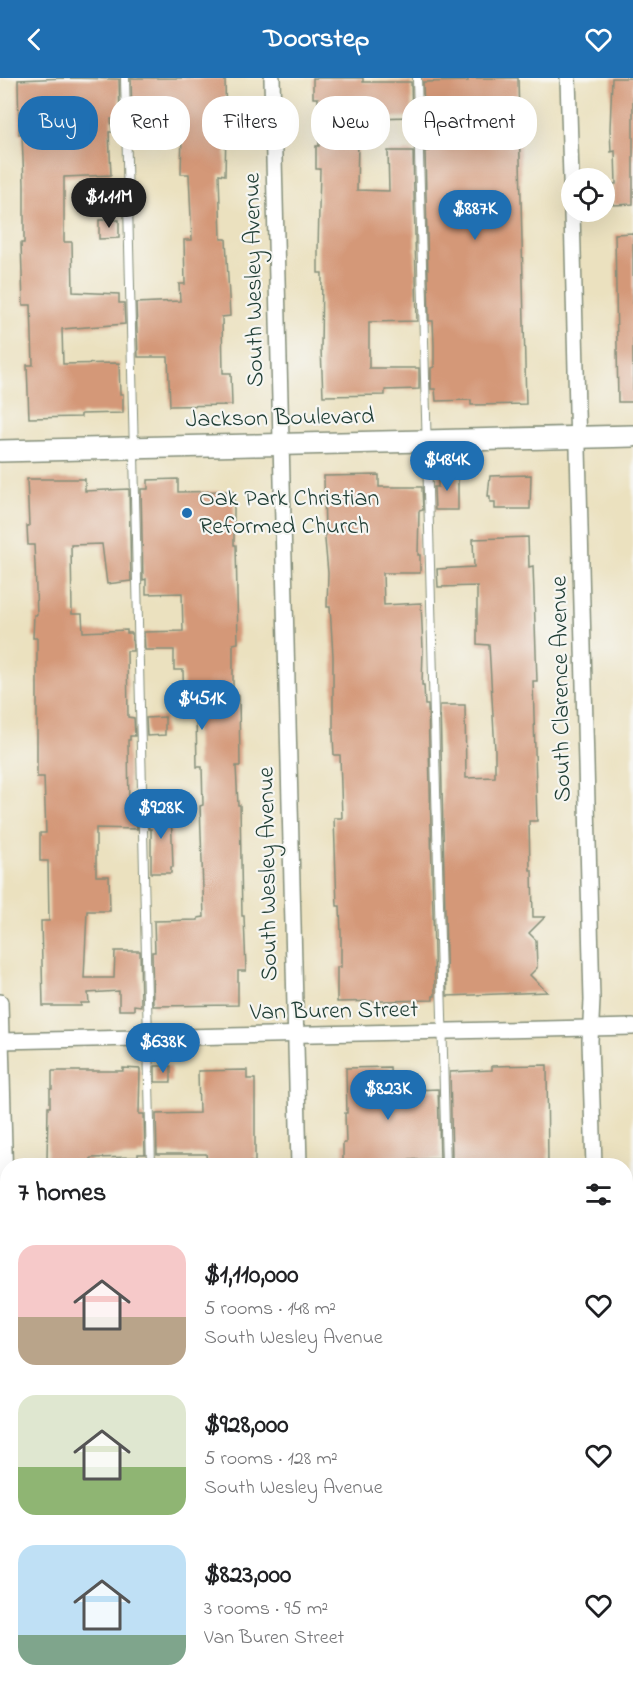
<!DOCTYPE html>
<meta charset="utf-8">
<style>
body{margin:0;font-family:"Indie Flower",sans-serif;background:#f6f6f6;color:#202124;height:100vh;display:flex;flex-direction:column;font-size:22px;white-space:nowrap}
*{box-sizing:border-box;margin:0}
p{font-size:20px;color:#757577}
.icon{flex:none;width:33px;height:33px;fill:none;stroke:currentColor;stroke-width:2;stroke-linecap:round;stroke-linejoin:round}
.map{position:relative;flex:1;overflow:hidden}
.details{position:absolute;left:0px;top:1080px;width:633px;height:536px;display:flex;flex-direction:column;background:#fff;border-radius:24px 24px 0 0;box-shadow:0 6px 24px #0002}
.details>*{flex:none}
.guide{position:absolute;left:18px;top:18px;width:597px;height:54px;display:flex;gap:12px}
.tools{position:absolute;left:561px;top:90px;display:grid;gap:12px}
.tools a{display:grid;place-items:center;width:54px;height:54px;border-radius:50%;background:#fff;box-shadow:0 6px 24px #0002;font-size:30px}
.price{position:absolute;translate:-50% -51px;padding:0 14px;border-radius:21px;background:#1f6fb2;color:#fff;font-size:20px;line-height:39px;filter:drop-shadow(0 2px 3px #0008)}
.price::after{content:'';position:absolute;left:50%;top:36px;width:18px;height:14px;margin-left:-9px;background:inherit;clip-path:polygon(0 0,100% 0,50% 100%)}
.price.active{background:#222;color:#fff}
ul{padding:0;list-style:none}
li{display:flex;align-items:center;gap:18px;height:150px;padding:0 18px}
li span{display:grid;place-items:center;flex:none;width:168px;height:120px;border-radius:18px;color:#555}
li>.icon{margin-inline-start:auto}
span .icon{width:72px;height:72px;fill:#fffc;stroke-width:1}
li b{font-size:26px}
h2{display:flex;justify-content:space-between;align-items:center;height:72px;padding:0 18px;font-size:26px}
.chip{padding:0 21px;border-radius:24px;background:#fff;box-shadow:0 6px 24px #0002;font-size:21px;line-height:54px}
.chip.active{background:#1f6fb2;color:#fff}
header{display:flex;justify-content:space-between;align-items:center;height:78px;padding:0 18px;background:#1f6fb2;color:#fff;font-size:27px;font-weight:700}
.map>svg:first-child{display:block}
</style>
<header><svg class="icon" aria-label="back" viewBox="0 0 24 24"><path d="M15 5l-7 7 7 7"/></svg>Doorstep<svg class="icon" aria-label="heart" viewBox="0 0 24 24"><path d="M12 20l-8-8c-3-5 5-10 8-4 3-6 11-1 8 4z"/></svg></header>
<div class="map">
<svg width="633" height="1615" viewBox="0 0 633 1615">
<rect width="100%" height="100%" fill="#f6f6f2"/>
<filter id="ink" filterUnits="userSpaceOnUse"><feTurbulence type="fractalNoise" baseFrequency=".0167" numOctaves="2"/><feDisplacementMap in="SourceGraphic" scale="12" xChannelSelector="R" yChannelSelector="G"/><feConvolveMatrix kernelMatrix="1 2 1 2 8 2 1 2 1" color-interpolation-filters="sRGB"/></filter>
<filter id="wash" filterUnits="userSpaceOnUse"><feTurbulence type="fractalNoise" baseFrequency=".008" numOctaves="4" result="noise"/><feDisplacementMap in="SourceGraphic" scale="24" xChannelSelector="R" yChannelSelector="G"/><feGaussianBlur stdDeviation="1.35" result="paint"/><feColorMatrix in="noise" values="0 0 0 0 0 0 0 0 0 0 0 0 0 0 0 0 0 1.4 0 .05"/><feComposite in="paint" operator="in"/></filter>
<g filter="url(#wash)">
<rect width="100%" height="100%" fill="#ebe1bf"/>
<path fill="#d1bfbd" d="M0,1609L58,1615H0Z"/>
<path fill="#8cc67a" stroke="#568257" stroke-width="1.5" d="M626,1602H633V1615H527L465,1608H626Z"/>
<g id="blocks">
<g fill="#d49878">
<path d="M66,0L119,1L120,41H111L112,54H109L111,97L64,99V164H72L73,214L119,216V225H124L125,246L62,251L63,286L119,285L120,316H123V335L81,336V339L29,340L27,287H33L31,227H23L21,165H24V106L22,56H19L18,2Z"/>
<path d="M131,0H225L226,53L225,97L219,96L221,161H226L230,238L222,239L223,295H231L232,327L170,328L168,279H138L136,225L180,223L179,206H185L184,162H192L189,96H181L182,54H177L176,42L132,41Z"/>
<path d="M313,0H363V4H411L412,39L372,40V64H358L357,112L389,113L388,73H413L417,243L369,244V290H419V311L385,312V317L323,318L321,271L322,195H318V171L320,91H316V68H319L318,20H313Z"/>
<path d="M468,0H518L526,326L471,327V322L436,323L435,311H431V290L434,289V266L433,243H429L425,73H428L427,39H424L423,4L468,3Z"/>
<path d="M612,0H633V126L613,127V106H616L615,73L611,74L610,51Z"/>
<path d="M99,142H119V160L99,161Z"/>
<path d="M633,155V324H618L615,156Z"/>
<path d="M438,394H458V432H435L434,409H438Z"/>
<path d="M379,397V409H422L423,432L419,433L418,477H420V495H383L384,527L421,525L423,571L422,607H424L425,627H428L435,918H433V922L337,924V889H341V856L340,828H337L334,740H342L340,677H334L333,658V578L330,529H327L328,495L325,462L324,398Z"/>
<path d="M531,397L530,431H495V424H490V418H488L490,398Z"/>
<path d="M27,401H85V413L129,411L131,503L107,506L102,466L71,467L72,536H82L83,554L127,552V555H132L133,573H127L128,639L134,640L135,658H130V662H128L129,732H136L137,751L96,750V798H109L110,833H87L84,900H114L115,873H140L141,928L134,927V932H119V913L88,915L89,925H81V928H43L41,843H49L48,783H40V755H46L44,699H37V560H33L34,537H37L35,487L34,467H28L27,448H29Z"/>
<path d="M178,401V414L234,413V467H236L238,565L233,566V617H239L240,688H236L238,727H240L242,838H244L246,893H238V927L153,928L152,874H155L154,843L198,842V840L204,839L200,728L203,727L202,689H197L196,637L184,638L183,592H174V572H145L144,554L183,553L182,515L146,516V501L143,502L141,411H148V402Z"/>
<path d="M528,459L529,489L533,488L537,603H533L537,743H529L530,792H532L533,839H545L529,855L536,862L537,890L530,897L547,914L447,918L440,627H465L466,700L495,699V673L489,567L477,566V508L438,509L437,491L474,489L473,461Z"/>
<path d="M165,639V657L147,658L146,640Z"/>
<path d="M148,731H171L173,789H171V795H151V751H149Z"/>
<path d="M547,987L548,1088H454V1081H452L450,994L492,992V988Z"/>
<rect x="155" y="988" width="16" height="16"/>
<path d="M390,989L391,1013L438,1011L440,1081L394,1082V1088H343V1065H346L345,1035H347L346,990Z"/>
<path d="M123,990L140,991L139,1036H144L145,1076H138V1079L91,1080V1085H65L64,1082H47L48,1029H50V1011H52V993H123Z"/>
<path d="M247,992V1001H255V1084L207,1085L206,1076H157L156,1036L199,1035L198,993Z"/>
</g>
</g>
</g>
<g filter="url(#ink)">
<use href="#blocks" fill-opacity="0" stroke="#858f7a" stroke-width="1.5"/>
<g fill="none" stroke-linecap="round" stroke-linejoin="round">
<g stroke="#858f7a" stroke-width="10">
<g id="lane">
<path d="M125,0L151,1088"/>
<path d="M417,0L446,1088"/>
<path d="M626,1389H633"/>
</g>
</g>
<g stroke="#858f7a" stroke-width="18">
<g id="street">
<path d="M272,0L299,1088"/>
<path d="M568,0L572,133"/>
<path d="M572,134L592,922L590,963L594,1088"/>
<path d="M0,924L8,1217"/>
<path d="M0,963L633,949"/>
<path d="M0,1492L8,1493"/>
<path d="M626,1535L633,1534"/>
</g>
</g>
<g stroke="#858f7a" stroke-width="24">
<path id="secondary" d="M0,373L633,358"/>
</g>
<g stroke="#858f7a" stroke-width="30">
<g id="highway">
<path d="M0,1536L8,1537"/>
<path d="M626,1578H633"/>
<path d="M0,1582L8,1583"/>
<path d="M232,1608L294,1615"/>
</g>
</g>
<use href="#lane" stroke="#fff" stroke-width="8"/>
<use href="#street" stroke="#fff" stroke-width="15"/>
<use href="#secondary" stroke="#fff" stroke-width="21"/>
<use href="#highway" stroke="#fff" stroke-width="27"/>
</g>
</g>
<circle fill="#1f6fb2" stroke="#f6f6f2" stroke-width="2" cx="187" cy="435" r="6"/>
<g text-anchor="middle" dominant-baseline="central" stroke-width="4.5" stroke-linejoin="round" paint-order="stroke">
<g font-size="24" fill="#1f3d34" stroke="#f6f6f2">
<text transform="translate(255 202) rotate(-91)">South Wesley Avenue</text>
<text transform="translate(280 341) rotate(-1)">Jackson Boulevard</text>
<text transform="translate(562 611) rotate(-91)">South Clarence Avenue</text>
<text transform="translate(269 796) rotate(-91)">South Wesley Avenue</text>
<text transform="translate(334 934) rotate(-1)">Van Buren Street</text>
</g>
<g font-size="24" fill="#1f3d34" stroke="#f6f6f2" text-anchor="start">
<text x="199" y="421">Oak Park Christian<tspan x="199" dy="28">Reformed Church</tspan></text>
</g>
</g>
</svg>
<div class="tools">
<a><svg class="icon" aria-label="locate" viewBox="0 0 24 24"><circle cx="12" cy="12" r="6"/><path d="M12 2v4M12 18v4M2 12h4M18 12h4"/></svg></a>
</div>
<b class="price active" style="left:109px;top:151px">$1.11M</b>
<b class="price" style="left:475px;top:163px">$887K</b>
<b class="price" style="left:447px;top:414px">$484K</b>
<b class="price" style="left:202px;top:653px">$451K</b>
<b class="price" style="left:161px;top:762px">$928K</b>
<b class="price" style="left:163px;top:996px">$638K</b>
<b class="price" style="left:388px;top:1043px">$823K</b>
<div class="guide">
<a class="chip active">Buy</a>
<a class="chip">Rent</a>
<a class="chip">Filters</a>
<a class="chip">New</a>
<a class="chip">Apartment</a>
</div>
<section class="details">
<h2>7 homes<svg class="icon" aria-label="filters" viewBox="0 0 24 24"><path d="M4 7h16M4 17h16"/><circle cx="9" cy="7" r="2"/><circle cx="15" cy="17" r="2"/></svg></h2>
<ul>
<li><span style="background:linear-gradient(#f6c9c9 60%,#b9a48a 0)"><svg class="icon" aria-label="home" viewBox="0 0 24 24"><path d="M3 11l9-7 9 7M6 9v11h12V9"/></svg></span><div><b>$1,110,000</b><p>5 rooms · 148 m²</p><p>South Wesley Avenue</p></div><svg class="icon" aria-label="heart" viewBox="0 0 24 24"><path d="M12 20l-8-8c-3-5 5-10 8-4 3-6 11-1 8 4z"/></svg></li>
<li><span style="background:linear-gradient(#dfe7d0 60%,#8fb573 0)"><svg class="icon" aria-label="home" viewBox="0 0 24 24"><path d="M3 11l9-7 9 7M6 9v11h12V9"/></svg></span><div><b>$928,000</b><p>5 rooms · 128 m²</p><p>South Wesley Avenue</p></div><svg class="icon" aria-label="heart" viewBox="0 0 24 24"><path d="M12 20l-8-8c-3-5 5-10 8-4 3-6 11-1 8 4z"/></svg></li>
<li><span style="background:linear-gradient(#bfe0f5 75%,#7fa58c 0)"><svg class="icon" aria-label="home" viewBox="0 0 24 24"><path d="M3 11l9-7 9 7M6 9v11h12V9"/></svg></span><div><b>$823,000</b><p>3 rooms · 95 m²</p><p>Van Buren Street</p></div><svg class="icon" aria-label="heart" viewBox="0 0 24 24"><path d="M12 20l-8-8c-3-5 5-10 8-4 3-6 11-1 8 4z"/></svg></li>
</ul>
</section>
</div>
